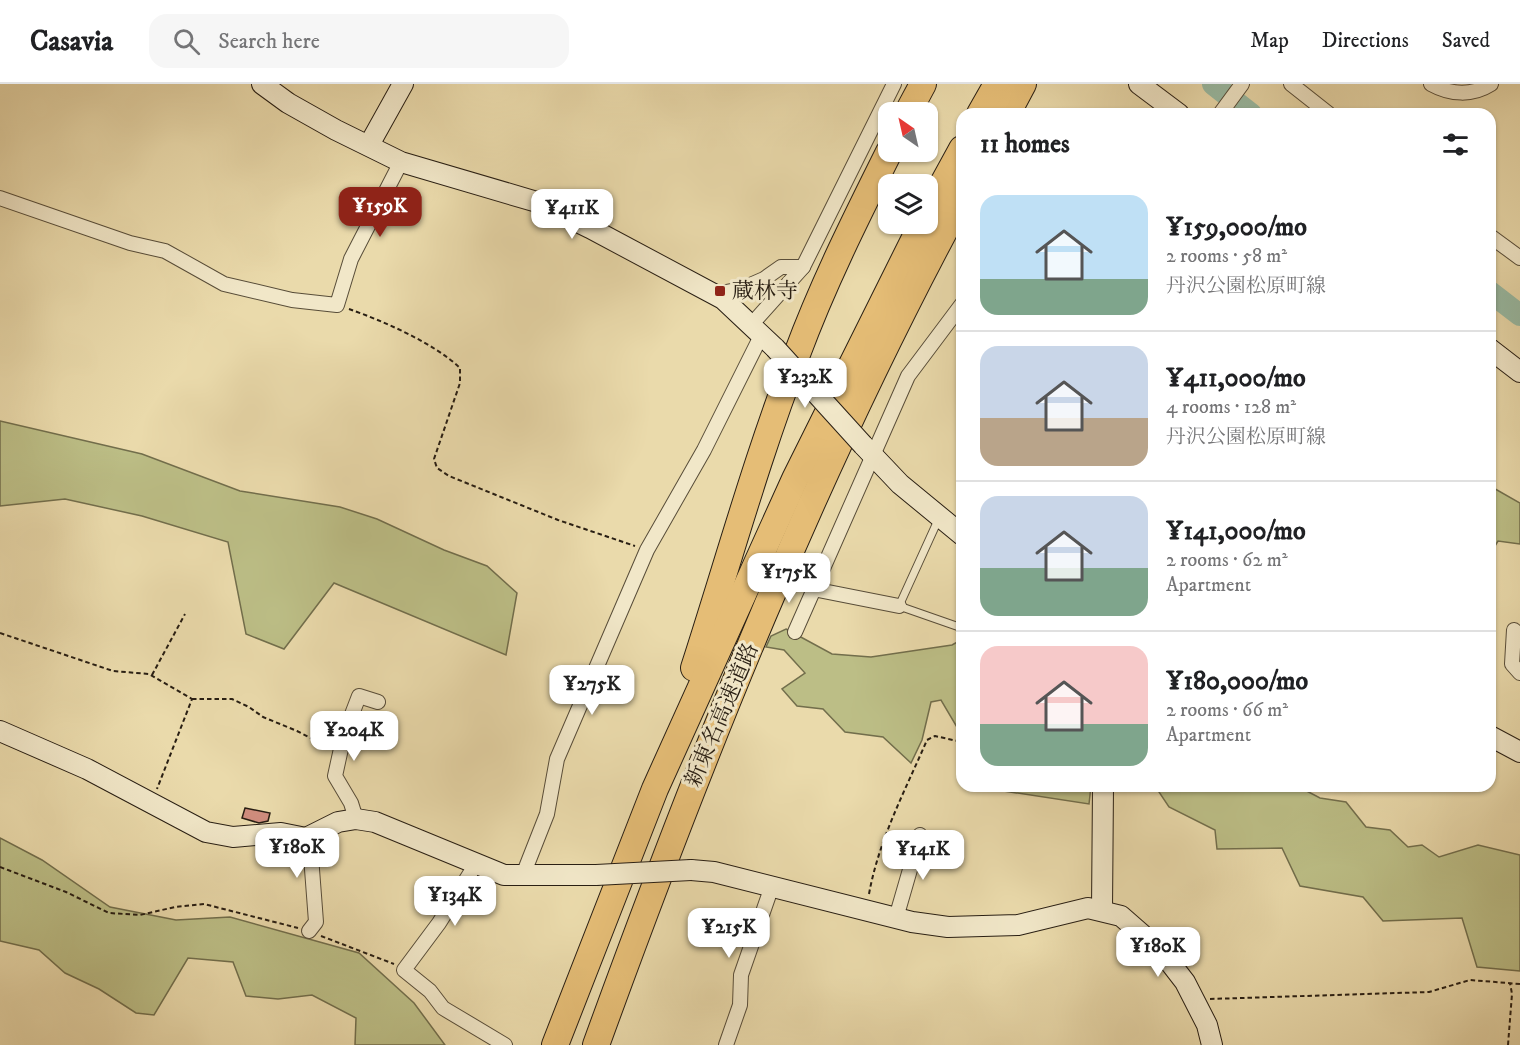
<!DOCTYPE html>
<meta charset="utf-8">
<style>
body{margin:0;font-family:"IM FELL DW Pica","Noto Serif JP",serif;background:#f6f6f6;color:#202124;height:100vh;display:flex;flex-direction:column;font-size:22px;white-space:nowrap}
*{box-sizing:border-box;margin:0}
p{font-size:20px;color:#757577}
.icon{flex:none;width:33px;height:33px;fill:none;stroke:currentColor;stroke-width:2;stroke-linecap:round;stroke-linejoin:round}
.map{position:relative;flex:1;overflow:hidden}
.details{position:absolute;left:956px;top:24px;width:540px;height:684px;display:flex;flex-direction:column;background:#fff;border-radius:18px;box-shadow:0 2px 4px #0004}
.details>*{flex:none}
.needle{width:39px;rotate:326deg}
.buttons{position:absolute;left:878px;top:18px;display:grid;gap:12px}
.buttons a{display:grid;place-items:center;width:60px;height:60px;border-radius:12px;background:#fff;box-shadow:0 2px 4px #0004;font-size:30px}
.price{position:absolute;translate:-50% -51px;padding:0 14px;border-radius:12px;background:#fff;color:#222;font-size:20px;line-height:39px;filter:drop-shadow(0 2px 3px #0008)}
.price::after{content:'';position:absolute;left:50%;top:36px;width:18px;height:14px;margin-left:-9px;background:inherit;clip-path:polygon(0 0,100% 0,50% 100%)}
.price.current{background:#8f2418;color:#fff}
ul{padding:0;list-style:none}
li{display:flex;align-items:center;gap:18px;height:150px;padding:0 24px}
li+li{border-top:2px solid #e0e0e0}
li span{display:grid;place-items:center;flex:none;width:168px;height:120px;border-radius:18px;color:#555}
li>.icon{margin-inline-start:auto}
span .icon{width:72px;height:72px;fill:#fffc;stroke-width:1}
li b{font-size:26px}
h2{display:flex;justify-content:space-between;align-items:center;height:72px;padding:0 24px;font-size:26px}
header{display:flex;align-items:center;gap:36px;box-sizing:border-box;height:84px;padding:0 30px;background:#fff;border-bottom:2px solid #e0e0e0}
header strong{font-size:28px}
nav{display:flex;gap:33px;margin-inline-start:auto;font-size:21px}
.search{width:420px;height:54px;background:#f6f6f6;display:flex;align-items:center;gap:15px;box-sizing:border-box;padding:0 21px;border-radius:18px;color:#757577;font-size:22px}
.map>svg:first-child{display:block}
</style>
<header>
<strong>Casavia</strong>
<div class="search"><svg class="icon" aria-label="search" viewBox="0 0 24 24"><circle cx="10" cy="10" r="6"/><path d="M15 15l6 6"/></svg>Search here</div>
<nav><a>Map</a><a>Directions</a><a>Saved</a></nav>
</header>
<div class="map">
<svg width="1520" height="961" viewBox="0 0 1520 961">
<rect width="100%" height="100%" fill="#eadaab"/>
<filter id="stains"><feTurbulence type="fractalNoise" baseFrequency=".00333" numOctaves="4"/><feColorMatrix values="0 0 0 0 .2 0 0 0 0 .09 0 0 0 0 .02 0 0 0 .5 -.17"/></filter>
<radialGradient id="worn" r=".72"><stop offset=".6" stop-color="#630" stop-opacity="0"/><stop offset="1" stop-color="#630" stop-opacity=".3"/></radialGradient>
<g fill="#bcbe86" stroke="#726e4c" stroke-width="1.5">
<path d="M0,337L142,370L240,407L340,423L377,435L444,466L487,482L517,509L506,571L334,499L284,565L246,550L228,458L142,432L65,415L0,422Z"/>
<path d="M1490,402L1520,419V460L1498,457L1490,470Z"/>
<path d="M786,545L832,570L871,573L952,561L961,556V650L941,616L931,618L922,656L911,679L883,653L845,648L823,625L797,622L782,605L805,589L784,566L766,563L771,552Z"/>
<path d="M971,702H1091L1089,720Z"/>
<path d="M1155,702L1301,704L1320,714L1346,718L1366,743L1390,746L1408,763L1422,761L1439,773L1478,761L1520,771V887L1477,883L1462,834L1383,837L1363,813L1300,802L1282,764L1217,765L1215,746L1169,723Z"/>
<path d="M0,754L42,776L110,823L176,836L230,833L359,869L414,919L445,961H355L356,934L312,911L278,915L246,912L233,878L188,874L154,931L136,929L99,905L65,889L39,866L0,857Z"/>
</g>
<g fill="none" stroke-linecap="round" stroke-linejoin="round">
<g stroke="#99bba4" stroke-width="22">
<path d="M1213,0L1251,30"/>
<path d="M1490,208L1520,231"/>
</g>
</g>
<path fill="#cf8c7d" stroke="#281e13" stroke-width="1.5" d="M245,724L270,729L268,737L259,739L242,734Z"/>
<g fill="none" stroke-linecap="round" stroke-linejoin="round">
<g stroke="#584d39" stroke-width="9">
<path id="lane" d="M939,434L899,522L962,544"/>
</g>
<g stroke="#584d39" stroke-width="16">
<g id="street">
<path d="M1291,0L1329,30"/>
<path d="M1431,0C1451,11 1472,12 1491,0"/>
<path d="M1220,30L1242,0"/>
<path d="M0,114L130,159L165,167L224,200L292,216L337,221L351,175L401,78"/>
<path d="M1490,152L1520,174"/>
<path d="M716,210L741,205L764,195L781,183H803"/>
<path d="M752,240L803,183L894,0"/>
<path d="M813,505L899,522"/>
<path d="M1514,546L1512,580L1520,589"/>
<path d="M795,548L908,292L962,220"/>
<path d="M356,735L351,719L335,692L344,651L359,612L378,618"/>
<path d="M476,780L439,839L404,886L430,907L443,924L505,961"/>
<path d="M523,791L547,730L557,675L647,466L704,366L762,250"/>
<path d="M896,834L920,751"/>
<path d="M309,847L316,838L311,772L313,753"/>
<path d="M726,961L740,921L741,891L772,802"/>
</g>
</g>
<g stroke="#281e13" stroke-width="22">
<g id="secondary">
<path d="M262,0L288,19L336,46L401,78L537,118L590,144L723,215L775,264"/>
<path d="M1139,0L1179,30"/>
<path d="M369,61L403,0"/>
<path d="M1490,265L1520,288"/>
<path d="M863,361L900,400L962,451"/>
<path d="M0,647L87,685L206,748L233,753L281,749L306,754L338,738L356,735L375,738L504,791H596"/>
<path d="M1490,652L1520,668"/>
<path d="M691,786L714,788L912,838L948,843L1018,841L1088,824L1121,832L1161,867L1185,898L1207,941L1212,961"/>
<path d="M1102,826L1103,702"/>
</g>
</g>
<g stroke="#281e13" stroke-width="28">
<g id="highway">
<path d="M908,28L923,0"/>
<path d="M980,30L997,0"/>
<path d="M1007,30L1023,0"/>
<path d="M927,129L962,65"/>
<path d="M694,584C728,479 757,373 797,270C823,200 856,134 889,68"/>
<path d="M555,961L655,705L795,395L922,140"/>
<path d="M596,961C701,672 815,385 962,114"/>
</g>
</g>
<g stroke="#281e13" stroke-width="2" stroke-dasharray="4.5 3" stroke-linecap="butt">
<path d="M349,225C383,237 434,259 460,284V299L434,375L437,384L449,392L558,436L635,462"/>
<path d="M0,549L113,587L149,590L192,615L157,705"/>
<path d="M152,591L185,530"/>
<path d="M192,615H232L249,623L263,633L297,647L328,663"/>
<path d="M0,783L66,808L109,829L140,831L175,823L204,820L298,844"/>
<path d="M869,810C879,755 905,707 927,656L935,652L962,658"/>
<path d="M321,852L394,880"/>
<path d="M1210,915L1429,908L1470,896L1520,900"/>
<path d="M1508,961L1512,910L1510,899"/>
</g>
<use href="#lane" stroke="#f1e7c8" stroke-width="7"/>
<use href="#street" stroke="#f1e7c8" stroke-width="14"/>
<use href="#secondary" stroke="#f1e7c8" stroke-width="20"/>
<use href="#highway" stroke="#e5bd76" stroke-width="26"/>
<g stroke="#281e13" stroke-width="22" stroke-linecap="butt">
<g id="secondary-bridge">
<path d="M775,264L863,361"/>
<path d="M596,791L691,786"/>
</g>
</g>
<use href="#secondary-bridge" stroke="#f1e7c8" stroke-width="20"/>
</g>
<rect fill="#8f2418" stroke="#f1e7c8" stroke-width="2" x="714" y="201" width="12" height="12" rx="3"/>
<g text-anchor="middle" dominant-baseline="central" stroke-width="6" stroke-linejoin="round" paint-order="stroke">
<g font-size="22" fill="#281e13" stroke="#f1e7c8" text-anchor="start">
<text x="732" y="207">蔵林寺</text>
</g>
<g font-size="22" fill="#281e13" stroke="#f1e7c8">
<text transform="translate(722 631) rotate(-67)">新東名高速道路</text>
</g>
</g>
<rect width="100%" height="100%" filter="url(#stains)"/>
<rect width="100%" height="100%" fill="url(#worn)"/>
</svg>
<div class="buttons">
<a><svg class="needle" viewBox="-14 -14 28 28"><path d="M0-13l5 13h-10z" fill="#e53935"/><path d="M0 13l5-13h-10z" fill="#757577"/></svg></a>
<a><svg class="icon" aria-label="layers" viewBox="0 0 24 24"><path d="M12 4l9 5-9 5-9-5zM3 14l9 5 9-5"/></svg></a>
</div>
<b class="price current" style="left:380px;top:154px">¥159K</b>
<b class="price" style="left:572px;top:156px">¥411K</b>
<b class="price" style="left:805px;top:325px">¥232K</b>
<b class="price" style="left:789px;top:520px">¥175K</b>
<b class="price" style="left:592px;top:632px">¥275K</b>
<b class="price" style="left:354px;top:678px">¥204K</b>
<b class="price" style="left:297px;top:795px">¥180K</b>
<b class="price" style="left:923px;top:797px">¥141K</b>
<b class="price" style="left:455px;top:843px">¥134K</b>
<b class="price" style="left:729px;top:875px">¥215K</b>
<b class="price" style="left:1158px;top:894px">¥180K</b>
<section class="details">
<h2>11 homes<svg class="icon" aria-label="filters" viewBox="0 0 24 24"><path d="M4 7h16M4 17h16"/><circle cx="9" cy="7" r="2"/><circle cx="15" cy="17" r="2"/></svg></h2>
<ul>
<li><span style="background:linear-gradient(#bfe0f5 70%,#7fa58c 0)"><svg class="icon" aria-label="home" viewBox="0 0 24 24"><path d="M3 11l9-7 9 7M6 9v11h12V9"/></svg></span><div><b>¥159,000/mo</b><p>2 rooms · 58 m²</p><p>丹沢公園松原町線</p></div></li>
<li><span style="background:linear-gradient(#c9d6e8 60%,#b9a48a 0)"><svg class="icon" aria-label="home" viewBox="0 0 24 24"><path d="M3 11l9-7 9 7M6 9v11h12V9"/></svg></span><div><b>¥411,000/mo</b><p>4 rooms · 128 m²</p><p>丹沢公園松原町線</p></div></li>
<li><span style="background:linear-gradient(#c9d6e8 60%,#7fa58c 0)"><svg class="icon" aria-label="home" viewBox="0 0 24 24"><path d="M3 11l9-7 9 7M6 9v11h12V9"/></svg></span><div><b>¥141,000/mo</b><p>2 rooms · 62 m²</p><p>Apartment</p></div></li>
<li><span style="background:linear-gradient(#f6c9c9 65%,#7fa58c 0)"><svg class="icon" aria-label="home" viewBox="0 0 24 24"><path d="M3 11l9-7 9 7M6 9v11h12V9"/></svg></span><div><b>¥180,000/mo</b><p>2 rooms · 66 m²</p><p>Apartment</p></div></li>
</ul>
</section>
</div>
